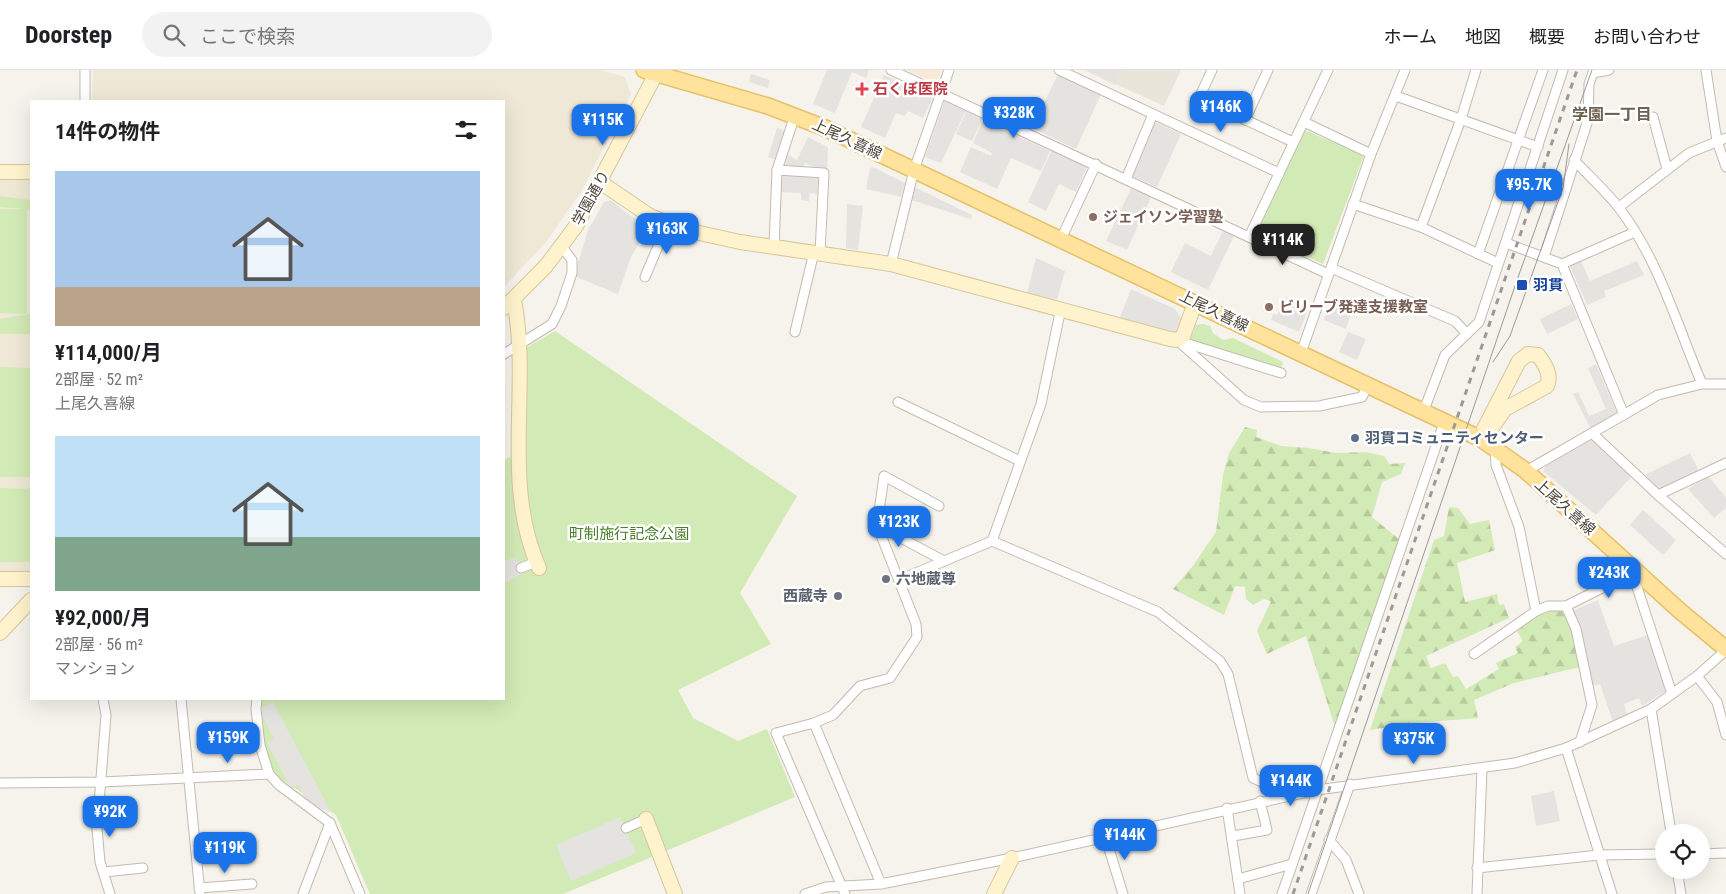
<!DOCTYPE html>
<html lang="ja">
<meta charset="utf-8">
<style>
body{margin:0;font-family:"Roboto Condensed","Noto Sans JP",sans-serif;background:#f2f2f2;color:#202124;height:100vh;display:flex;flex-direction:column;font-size:19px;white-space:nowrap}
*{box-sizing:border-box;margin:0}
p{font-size:16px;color:#757577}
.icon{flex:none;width:28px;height:28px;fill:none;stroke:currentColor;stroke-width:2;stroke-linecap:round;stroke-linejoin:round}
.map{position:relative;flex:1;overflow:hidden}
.sheet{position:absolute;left:30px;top:30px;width:475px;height:600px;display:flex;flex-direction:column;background:#fff;border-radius:0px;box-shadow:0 5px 20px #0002}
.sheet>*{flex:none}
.fabs{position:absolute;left:1655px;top:754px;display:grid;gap:10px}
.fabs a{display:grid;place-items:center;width:55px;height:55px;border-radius:50%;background:#fff;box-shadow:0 5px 20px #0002;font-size:25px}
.price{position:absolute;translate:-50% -42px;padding:0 11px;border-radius:10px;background:#1a73e8;color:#fff;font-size:16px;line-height:32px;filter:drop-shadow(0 1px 2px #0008)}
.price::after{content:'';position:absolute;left:50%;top:30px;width:15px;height:11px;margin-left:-8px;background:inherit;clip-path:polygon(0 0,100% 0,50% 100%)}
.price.on{background:#222;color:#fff}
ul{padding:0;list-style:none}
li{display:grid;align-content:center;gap:10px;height:265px;padding:0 25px}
li span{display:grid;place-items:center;height:155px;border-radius:0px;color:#555}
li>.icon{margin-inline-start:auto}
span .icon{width:90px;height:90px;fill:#fffc;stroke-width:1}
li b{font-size:21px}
h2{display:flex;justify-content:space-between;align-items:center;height:60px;padding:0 25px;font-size:21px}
header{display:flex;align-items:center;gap:30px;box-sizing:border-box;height:70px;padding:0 25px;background:#fff;border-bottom:1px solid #e0e0e0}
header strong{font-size:24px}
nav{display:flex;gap:28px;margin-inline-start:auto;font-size:18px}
.search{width:350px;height:45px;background:#f2f2f2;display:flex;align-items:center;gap:12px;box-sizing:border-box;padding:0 18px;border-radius:28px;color:#757577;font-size:19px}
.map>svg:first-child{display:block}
</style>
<header>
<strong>Doorstep</strong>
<div class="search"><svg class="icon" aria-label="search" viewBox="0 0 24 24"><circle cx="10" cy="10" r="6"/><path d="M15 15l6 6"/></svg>ここで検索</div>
<nav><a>ホーム</a><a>地図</a><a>概要</a><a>お問い合わせ</a></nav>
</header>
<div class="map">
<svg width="1726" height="824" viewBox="0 0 1726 824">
<defs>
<pattern id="forest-firs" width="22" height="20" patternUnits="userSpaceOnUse" patternTransform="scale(1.25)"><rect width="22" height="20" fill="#d2eab5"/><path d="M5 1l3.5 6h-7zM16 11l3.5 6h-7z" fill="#b6ca9c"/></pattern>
</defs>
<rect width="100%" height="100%" fill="#f6f3ec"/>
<path fill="#eae5da" d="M1085,0H1181L1164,36Z"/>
<path fill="#f7ead8" d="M905,0H941L936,13Z"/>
<g fill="#efe8d6">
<path d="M93,0H600L625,7L631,24L581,122L546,172L504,217V31H92Z"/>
<rect x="0" y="108" width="31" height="393"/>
</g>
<g fill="#d2eab5">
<path d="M1307,61L1362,85L1363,88L1323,194L1262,166L1259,159L1304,62Z"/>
<path d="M0,126L31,130V141L27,140V244L0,243V139H26L0,137Z"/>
<path d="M31,244V264H0V249Z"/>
<path d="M1203,254L1210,256L1213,263L1223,270L1233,268L1283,292L1281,299L1190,270L1196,255Z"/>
<path d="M555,261L797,426L740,523L771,574L678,620L693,648L738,671L767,659L795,727L563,824H370L336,745L279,708L272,697L265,674L261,629H504V390L524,381L527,277Z"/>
<path d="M0,297L31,298V407H0Z"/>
<path d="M0,418L31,419V492H0Z"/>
</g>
<g fill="url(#forest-firs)">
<path d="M1245,357L1257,360L1256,367L1281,376L1309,378L1336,383L1366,382L1384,386L1389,394L1405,393L1401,404L1382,412L1372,447L1400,470L1341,647L1335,657L1306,566L1267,584L1257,561L1271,531L1264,529L1253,535L1246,529L1245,517L1235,516L1224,545L1173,519L1192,497L1216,462L1223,405L1229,383Z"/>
<path d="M1449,437L1458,438L1470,454L1489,450L1495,480L1457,493L1465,532L1497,524L1499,535L1504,534L1509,548L1426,586L1431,598L1445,593L1453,607L1458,606L1466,619L1499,599L1496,593L1518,583L1515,577L1523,571L1517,561L1542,541L1564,539L1573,560L1580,597L1514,613L1474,630L1478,648L1415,653L1370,660L1434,470L1444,466Z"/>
</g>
<g fill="#e5e3e0">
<path d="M827,0H869L866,8L852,2L835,43L813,34Z"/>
<path d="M1085,0H1122L1115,15Z"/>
<path d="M751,4L770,10L768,18L749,12Z"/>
<path d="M1058,4L1101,24L1076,79L1032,58Z"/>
<path d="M884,5L933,27L923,48L908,41L905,46L896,43L885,68L861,57Z"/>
<path d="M945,30L966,40L941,93L925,87Z"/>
<path d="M967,40L983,48L972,71L956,64Z"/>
<path d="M983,50L1050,81L1041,101L1011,88L997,119L960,102L971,77L991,86L992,83L973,73Z"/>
<path d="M1155,52L1181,64L1157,117L1130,105Z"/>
<path d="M777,58L785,61L776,90L768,87Z"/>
<path d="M808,67L828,77L827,102L805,93L802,100L784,97L788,85L797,90Z"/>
<path d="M1052,80L1087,97L1076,122L1059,114L1046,141L1028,132Z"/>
<path d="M873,97L905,113L901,127L866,119L870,98Z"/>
<path d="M783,104L818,107L817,124L810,123L809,131L801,130V123L781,122Z"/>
<path d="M914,117L972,145L971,149L911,130Z"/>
<path d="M1131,118L1151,127L1127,180L1106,171Z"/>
<path d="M611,130L629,145L649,156L631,187L618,224L574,206L588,160L604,132Z"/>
<path d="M847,134L863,136L858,180L846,178Z"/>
<path d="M1223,161L1234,166L1208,220L1171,202L1185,173L1211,186Z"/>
<path d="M1036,188L1065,201L1057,230L1027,223Z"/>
<path d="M1581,191L1590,211L1637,191L1644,205L1604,221L1606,227L1587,235L1570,196Z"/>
<path d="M1131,219L1175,239L1183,250L1178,264L1120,248Z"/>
<path d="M1286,227L1309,237L1299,262L1271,250L1273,244L1277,245Z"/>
<path d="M1330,230L1352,241L1346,259L1324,250Z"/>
<path d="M1571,234L1578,249L1547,264L1540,249Z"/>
<path d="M1348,262L1366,269L1357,290L1339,282Z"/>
<path d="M1596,294L1617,344L1591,359L1573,324L1578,322L1589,346L1606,339L1588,298Z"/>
<path d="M1593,369L1632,406L1596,445L1544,402L1545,394Z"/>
<path d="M1690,383L1699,401L1660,420L1645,405Z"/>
<path d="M1708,406L1726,427V438L1714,448L1688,419Z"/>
<path d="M1643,440L1676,470L1663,485L1630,455Z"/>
<path d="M516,488L524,503L504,513V491Z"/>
<path d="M1598,530L1614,576L1648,565L1666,621L1642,636L1639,628L1624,634L1627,645L1613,652L1600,614L1593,616L1580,558L1572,541Z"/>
<path d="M273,632L331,742L318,738L306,730L298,715L291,719L267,673L274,669L262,645V638Z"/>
<path d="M1554,721L1560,751L1536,756L1531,726Z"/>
<path d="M620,747L636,783L571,811L556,775Z"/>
</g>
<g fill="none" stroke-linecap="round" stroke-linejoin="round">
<g stroke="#c2bbae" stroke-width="11">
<g id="street">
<path d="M85,0V31"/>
<path d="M891,0L1328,204"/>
<path d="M1059,0L1279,103"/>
<path d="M1212,0L1199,28L1293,72"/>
<path d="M1706,0L1717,71L1726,97"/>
<path d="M1593,3L1609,0"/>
<path d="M1396,26L1538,77"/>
<path d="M1653,47L1667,99"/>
<path d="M1245,50L1268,0"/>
<path d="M1304,52L1371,84"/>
<path d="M1574,90C1589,106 1606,121 1619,138C1658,188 1677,255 1702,314"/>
<path d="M777,100L795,45"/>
<path d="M1126,109L1153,44"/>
<path d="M1353,134L1421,157L1498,193"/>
<path d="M1619,137L1689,83L1726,68"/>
<path d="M1421,157L1461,49L1476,0"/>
<path d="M1249,167L1328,0"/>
<path d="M1061,169L1096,94"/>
<path d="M1506,173L1562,194L1624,345"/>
<path d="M774,177L777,100L824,103L820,183"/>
<path d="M1478,184L1543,0"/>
<path d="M1544,187L1588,50L1589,14L1594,0"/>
<path d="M891,194L914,100L949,0"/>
<path d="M1562,194L1635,162"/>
<path d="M1331,198L1455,251L1467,264"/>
<path d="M645,207L667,155"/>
<path d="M795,262L814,182"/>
<path d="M1177,270L1244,330L1261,337L1319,336L1362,327L1368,315"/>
<path d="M1179,271L1281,303"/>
<path d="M1301,283L1371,84L1405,0"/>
<path d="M504,284L552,254L561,236L572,203V190L562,177"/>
<path d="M898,332L1020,391"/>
<path d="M1424,340L1445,285L1479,252L1563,0"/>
<path d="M1593,364L1658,425L1726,484"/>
<path d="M1495,377L1496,395L1519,457L1536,541L1548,536H1566L1636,501"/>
<path d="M1526,401L1658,325L1702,314H1726"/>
<path d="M1658,425L1726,393"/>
<path d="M877,455L944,491"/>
<path d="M992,471L1041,334L1061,238"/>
<path d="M521,498L536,492"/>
<path d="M1633,505L1672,624"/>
<path d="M899,510L992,471L1158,542L1220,591L1228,604L1253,708L1290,725"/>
<path d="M1566,536L1576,559L1592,635L1580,672"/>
<path d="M1474,584L1536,541"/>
<path d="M1697,606L1717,632L1726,665"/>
<path d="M103,629L106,645L97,759L100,792L110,824"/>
<path d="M181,629L200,824"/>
<path d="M257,629L256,639L260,675L269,704L279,715L330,753L360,824"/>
<path d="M1651,639L1671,762"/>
<path d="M814,653L833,645L860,616L890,608L917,567L916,554L877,455L884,406L939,436"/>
<path d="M1566,678L1612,824"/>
<path d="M0,713L102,712L269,704"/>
<path d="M1227,738L1240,824"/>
<path d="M626,758L646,749"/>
<path d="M1105,766L1123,824"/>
<path d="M1233,766L1267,760L1260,731"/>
<path d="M1329,770L1346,790L1359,824"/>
<path d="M1701,784L1726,783"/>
<path d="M1477,798L1599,785L1664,784"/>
<path d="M1677,800L1681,824"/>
<path d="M104,802L143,798"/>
<path d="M1238,809L1292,794"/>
<path d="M199,818L252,814"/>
<path d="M303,824L330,753"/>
<path d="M805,824L826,817L881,814L1012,788L1317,720L1515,693L1566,678L1651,639L1697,606L1726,580"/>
<path d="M845,824L776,663L814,653L881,814"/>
<path d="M1282,824L1445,350"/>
<path d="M1311,824L1350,714"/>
<path d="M1477,824L1482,699"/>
</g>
</g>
<g stroke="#d6c79b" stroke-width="16">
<g id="secondary">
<path d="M0,102H31"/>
<path d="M600,112L650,146L686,160L740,172L891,194L1170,269L1177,270L1183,266L1195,233"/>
<path d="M514,230C531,318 501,412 539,498"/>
<path d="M504,238L546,196L576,156L658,0"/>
<path d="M1528,284L1538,285C1545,294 1552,305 1547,316L1505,339L1489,362L1481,369L1484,359L1519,291Z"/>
<path d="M0,509H31"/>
<path d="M0,563L31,530"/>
<path d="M646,749L675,824"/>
<path d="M994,824L1012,788"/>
</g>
</g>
<g stroke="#e6c16a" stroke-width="18">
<path id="primary" d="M644,0L768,36L825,58L1481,369L1526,401L1680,541L1726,579"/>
</g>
<use href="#street" stroke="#fff" stroke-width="9"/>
<use href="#secondary" stroke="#fff3cd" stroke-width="14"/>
<use href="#primary" stroke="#ffe39c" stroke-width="15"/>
<g stroke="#9a9a9a" stroke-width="1">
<path d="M1493,292L1510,266L1563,118L1569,74"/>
<path d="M1308,824L1516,213L1592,0"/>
</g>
<path stroke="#9a9a9a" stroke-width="3" stroke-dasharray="6 6" stroke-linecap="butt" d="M1293,824L1577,0"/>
</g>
<path fill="#e0444e" stroke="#fff" stroke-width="2" d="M859.5 11.5h5v5h5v5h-5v5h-5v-5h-5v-5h5z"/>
<g fill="#8d6e63" stroke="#fff" stroke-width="2">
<circle cx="1093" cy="147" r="5"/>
<circle cx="1269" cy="237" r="5"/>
</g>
<rect fill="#1a4fb4" stroke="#fff" stroke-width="2" x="1516" y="209" width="12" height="12" rx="2.5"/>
<circle fill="#5c6f8a" stroke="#fff" stroke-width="2" cx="1355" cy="368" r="5"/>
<g fill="#6b7280" stroke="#fff" stroke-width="2">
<circle cx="886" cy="509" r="5"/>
<circle cx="838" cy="526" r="5"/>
</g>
<g text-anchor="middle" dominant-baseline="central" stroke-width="5" stroke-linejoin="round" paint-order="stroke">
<g font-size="15" font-weight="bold" fill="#be3a42" stroke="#fff" text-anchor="start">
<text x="873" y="19">石くぼ医院</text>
</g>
<g font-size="15" fill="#4b4439" stroke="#fff">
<text transform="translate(847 69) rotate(25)">上尾久喜線</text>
<text transform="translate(591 128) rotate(-61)">学園通り</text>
<text transform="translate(1214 241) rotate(26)">上尾久喜線</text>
<text transform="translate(1565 437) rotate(42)">上尾久喜線</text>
</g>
<g font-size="15" font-weight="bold" fill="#785e54" stroke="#fff" text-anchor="start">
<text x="1103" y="147">ジェイソン学習塾</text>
<text x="1279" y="237">ビリーブ発達支援教室</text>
</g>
<g font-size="15" font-weight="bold" fill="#164399" stroke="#fff" text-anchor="start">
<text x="1533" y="215">羽貫</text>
</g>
<g font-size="15" font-weight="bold" fill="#4e5e75" stroke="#fff" text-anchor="start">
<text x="1365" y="368">羽貫コミュニティセンター</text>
</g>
<g font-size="15" fill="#4a7f2a" stroke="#fff">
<text x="629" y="464">町制施行記念公園</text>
</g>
<g font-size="15" font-weight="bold" fill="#5b616d" stroke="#fff" text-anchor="start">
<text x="896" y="509">六地蔵尊</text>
<text x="828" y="526" text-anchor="end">西蔵寺</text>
</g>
<g font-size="16" font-weight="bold" fill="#6e6250" stroke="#fff">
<text x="1612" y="44">学園一丁目</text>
</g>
</g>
</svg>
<div class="fabs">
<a><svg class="icon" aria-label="locate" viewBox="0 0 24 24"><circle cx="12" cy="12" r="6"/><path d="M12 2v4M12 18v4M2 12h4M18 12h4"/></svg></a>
</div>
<b class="price" style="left:1221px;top:63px">¥146K</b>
<b class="price" style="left:1014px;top:69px">¥328K</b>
<b class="price" style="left:603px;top:76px">¥115K</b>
<b class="price" style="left:1529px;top:141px">¥95.7K</b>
<b class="price" style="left:667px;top:185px">¥163K</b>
<b class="price on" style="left:1283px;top:196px">¥114K</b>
<b class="price" style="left:899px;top:478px">¥123K</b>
<b class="price" style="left:1609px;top:529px">¥243K</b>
<b class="price" style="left:228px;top:694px">¥159K</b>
<b class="price" style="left:1414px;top:695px">¥375K</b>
<b class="price" style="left:1291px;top:737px">¥144K</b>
<b class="price" style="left:110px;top:768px">¥92K</b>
<b class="price" style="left:1125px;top:791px">¥144K</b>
<b class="price" style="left:225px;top:804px">¥119K</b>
<section class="sheet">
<h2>14件の物件<svg class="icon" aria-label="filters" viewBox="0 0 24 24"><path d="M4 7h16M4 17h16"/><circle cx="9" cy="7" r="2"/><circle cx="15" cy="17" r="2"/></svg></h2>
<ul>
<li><span style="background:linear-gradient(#a9c7e8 75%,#b9a48a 0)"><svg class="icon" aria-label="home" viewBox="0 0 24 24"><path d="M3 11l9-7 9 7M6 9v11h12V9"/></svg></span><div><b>¥114,000/月</b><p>2部屋 · 52 m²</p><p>上尾久喜線</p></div></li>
<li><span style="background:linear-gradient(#bfe0f5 65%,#7fa58c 0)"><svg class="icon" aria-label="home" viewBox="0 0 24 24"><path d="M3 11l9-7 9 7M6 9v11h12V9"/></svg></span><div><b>¥92,000/月</b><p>2部屋 · 56 m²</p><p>マンション</p></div></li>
</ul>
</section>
</div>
